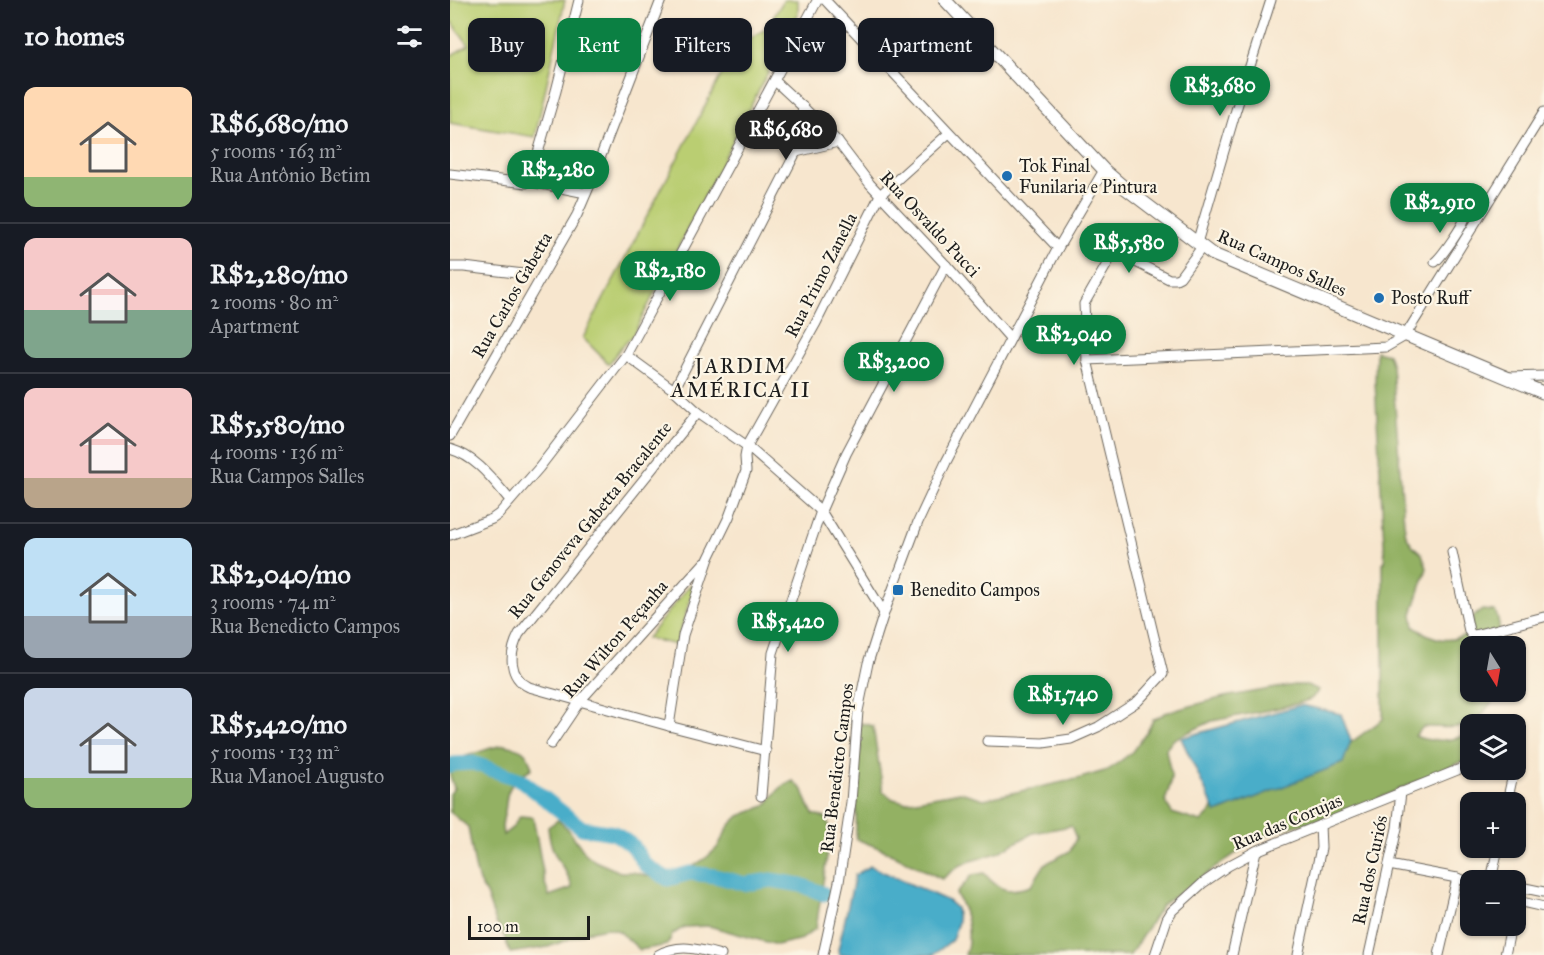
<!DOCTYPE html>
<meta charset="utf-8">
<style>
body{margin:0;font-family:"IM FELL Great Primer",serif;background:#242831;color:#f1f3f6;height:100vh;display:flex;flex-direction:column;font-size:22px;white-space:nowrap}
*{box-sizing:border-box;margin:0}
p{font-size:20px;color:#9ea1a6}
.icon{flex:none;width:33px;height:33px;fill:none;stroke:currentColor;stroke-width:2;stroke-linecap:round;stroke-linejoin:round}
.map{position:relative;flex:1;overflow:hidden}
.details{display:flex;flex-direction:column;background:#171b24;width:450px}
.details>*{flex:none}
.banner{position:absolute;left:18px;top:18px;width:570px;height:54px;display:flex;gap:12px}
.needle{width:39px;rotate:169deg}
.fabs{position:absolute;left:1010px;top:636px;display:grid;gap:12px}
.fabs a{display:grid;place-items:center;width:66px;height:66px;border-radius:12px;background:#171b24;box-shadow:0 2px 4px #0004;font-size:30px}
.scale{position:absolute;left:18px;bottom:15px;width:122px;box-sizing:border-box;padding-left:6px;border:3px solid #1c1c1c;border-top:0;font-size:16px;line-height:21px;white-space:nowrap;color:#1c1c1c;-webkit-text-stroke:4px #fcf5e5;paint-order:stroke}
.price{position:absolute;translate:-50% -51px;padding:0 14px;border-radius:21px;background:#0b8043;color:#fff;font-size:20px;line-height:39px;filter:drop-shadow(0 2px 3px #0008)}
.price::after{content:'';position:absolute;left:50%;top:36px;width:18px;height:14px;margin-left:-9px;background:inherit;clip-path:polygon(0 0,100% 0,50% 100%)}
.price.on{background:#222;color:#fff}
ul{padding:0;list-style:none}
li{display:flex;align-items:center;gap:18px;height:150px;padding:0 24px}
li+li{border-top:2px solid #363941}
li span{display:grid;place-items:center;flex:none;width:168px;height:120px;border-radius:12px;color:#555}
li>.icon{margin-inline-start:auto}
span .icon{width:72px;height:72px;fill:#fffc;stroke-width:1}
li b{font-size:26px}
h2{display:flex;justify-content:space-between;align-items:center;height:72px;padding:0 24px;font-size:26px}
.chip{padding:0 21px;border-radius:12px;background:#171b24;box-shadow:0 2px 4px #0004;font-size:21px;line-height:54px}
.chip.on{background:#0b8043;color:#fff}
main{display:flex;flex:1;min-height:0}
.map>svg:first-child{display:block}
</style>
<main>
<section class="details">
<h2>10 homes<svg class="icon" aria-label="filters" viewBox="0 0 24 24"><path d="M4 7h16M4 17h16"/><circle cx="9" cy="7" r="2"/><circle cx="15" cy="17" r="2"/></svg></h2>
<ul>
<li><span style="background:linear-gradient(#ffd9b3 75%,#8fb573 0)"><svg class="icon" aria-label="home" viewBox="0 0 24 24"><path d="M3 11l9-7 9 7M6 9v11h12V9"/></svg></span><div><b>R$6,680/mo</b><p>5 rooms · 163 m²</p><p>Rua Antônio Betim</p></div></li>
<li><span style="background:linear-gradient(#f6c9c9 60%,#7fa58c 0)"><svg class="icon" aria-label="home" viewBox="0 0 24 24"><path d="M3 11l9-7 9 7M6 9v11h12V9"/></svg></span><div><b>R$2,280/mo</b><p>2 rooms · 80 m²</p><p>Apartment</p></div></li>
<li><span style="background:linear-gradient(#f6c9c9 75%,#b9a48a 0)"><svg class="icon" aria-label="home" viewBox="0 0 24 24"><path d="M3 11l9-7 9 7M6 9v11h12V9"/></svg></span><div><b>R$5,580/mo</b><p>4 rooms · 136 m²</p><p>Rua Campos Salles</p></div></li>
<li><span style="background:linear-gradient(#bfe0f5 65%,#9aa5b1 0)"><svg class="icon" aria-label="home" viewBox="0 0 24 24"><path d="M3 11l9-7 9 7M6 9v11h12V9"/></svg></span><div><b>R$2,040/mo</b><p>3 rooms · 74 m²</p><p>Rua Benedicto Campos</p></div></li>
<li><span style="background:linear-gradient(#c9d6e8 75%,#8fb573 0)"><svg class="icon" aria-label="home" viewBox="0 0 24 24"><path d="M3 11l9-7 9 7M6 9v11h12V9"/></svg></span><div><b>R$5,420/mo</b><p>5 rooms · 133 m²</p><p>Rua Manoel Augusto</p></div></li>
</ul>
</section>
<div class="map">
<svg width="1094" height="955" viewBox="0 0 1094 955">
<rect width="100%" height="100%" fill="#fcf5e5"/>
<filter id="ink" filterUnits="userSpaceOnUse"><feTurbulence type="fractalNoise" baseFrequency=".0167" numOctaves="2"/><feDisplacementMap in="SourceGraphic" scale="12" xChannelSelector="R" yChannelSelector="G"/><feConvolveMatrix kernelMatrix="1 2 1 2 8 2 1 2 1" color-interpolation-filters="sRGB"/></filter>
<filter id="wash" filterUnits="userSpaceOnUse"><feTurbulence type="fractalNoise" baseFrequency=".008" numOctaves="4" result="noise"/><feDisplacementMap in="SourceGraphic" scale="24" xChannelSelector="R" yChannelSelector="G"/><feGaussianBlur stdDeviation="1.35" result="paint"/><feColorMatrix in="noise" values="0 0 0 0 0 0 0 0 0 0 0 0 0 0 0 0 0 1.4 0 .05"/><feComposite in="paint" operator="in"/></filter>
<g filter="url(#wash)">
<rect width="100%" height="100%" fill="#f7e6ce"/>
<g fill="#bace72" stroke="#6b7547" stroke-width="1.5">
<path d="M0,0H115L85,137L0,123V56L19,45L0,20Z"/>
<path d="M334,0H348V14L182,337L171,347L159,364L133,338L287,45L316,29Z"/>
<path d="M245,584L226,645L197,638L239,586Z"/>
</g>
<g fill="#93b164" stroke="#586640" stroke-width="1.5">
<path d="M926,351L938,354L942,366L954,523L956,535L963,546L972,554L977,568L962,614L964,627C984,640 1000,645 1021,632L1022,618L1032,610L1045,611C1051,625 1051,632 1044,646H1020V692H1043L1045,701C1036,705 1034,716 1025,722C1010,731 989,726 973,727L965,736C981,743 1004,741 1020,733V758L896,813L836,828L808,838L712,905L680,955H515C522,936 517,911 506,894L522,875L534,873C550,892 558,893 581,886L595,864L620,851L626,838L621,826L583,833L547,853L521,861L509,866L492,879L434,850L406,839L407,762L411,748L408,735L411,723L423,726L433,791L443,799L455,802L510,792L534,799L627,779L658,770L681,753L697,732L703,720L715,713L774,697L844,685H857L869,690L861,699L849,703L824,709L762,721L724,739L716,749C717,757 719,764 721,773C722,783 718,792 715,801L722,813L751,822L761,812L769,796L887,750L900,743L933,719V562H935L925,382Z"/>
<path d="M54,745C72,748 77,750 82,768C71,775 60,782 57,796C56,801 56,806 55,811C53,821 51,823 53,835L63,827L70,816L83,817L95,883L99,896L122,888C118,869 110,867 104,852C100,844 99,836 98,827L108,820L118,829L135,853L145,861L170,872H183L209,879L224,876L236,871L257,857L267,848L279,826L289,816L315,806L331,787L343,781L353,790L357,802L363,814L376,818L381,830L366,928L352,939L327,945L259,926L234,927L223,934L217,945L190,950L169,931L157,928L141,931L98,947L60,953L53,933L46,923L36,894L29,882L25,867L18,827L0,812V794L4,788L0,775L1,761L41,748Z"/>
</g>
<g fill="#4aadc9" stroke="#336472" stroke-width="1.5">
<path d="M851,705L891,714L901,741L893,763L766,813L731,738Z"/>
<path d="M420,866L498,901L506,908L508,922L502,940L483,955H390L388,950L405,875Z"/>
</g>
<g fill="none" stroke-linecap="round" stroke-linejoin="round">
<path stroke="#4aadc9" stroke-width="15" d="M0,766L4,764L23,763L71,780L132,828L164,833L183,846L195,865L218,879L240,873L265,876L295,884L321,880L351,885L374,894"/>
</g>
</g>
<g filter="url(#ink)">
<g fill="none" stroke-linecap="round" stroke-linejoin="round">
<g stroke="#69635a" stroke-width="11">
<g id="street">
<path d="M129,0L106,91L83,170L86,183L136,193"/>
<path d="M375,0L608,248"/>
<path d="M325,81L353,107L388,142L420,184L496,265L560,338"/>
<path d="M353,107L346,152L388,142"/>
<path d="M0,174L76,183"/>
<path d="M747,243L786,110L821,0"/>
<path d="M985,262C992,256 1014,225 1015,217C1016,211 1014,208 1010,204"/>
<path d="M0,267H14L74,274"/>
<path d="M176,355L224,390L248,412L297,446L371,511L434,613"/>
<path d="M637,360L634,304L661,257L667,255L674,256L719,279H726L730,277L752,247"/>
<path d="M1060,377L1094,376"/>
<path d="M224,390L346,152"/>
<path d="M248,412L69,634C59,653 58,677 79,687L219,726L316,751"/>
<path d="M0,436L127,215L139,187L211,0"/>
<path d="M0,449C27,457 43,480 60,500"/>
<path d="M0,535L42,519L49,514L89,468L176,355L367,1"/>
<path d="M1002,552L1019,631L1021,634L1024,635L1094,617"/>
<path d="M219,726L233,635L259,558L279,517L296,471L295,457L297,446L366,323L430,195L499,133"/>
<path d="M537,741L593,743L621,739L648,727L688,701L713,674L637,360L936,347L955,336L1094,112"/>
<path d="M101,744L130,701L255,562"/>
<path d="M311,796L323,653L371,511L396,454L496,265"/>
<path d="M1057,802L1064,770"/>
<path d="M939,865L1007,878L1020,882"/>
<path d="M1041,880L1048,848"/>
<path d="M1067,901L1094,907"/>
<path d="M1065,910L1070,887L1094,892"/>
<path d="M208,955C229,943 249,949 271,955"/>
<path d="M373,955L389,882L401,802L408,711L418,663L434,613L468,522L496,462L608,248L654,170"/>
<path d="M705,955L717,919L722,911L753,883L778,866L806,851L1020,765"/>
<path d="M782,955L806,851"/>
<path d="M848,955L871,848L870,825"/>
<path d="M919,955L947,828L951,792"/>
<path d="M989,955L1007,878"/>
<path d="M1055,955L1061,926"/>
</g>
</g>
<g stroke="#69635a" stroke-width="14">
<path id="secondary" d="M495,0L654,170L675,188L762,254L1094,393"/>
</g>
<use href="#street" stroke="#fff" stroke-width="9"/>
<use href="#secondary" stroke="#fff" stroke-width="12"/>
</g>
</g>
<g fill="#1f6fb2" stroke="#fcf5e5" stroke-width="2">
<circle cx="557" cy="176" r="6"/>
<circle cx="929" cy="298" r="6"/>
<rect x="442" y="584" width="12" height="12" rx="3"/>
</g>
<g text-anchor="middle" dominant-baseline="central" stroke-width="4.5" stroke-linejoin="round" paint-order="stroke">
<g font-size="18" fill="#1c1c1c" stroke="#fcf5e5" text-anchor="start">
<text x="569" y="166">Tok Final<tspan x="569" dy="21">Funilaria e Pintura</tspan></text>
<text x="941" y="298">Posto Ruff</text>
<text x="460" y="590">Benedito Campos</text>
</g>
<g font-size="18" fill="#1c1c1c" stroke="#fcf5e5">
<text transform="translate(480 224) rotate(47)">Rua Osvaldo Pucci</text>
<text transform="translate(832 263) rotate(24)">Rua Campos Salles</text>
<text transform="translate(371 275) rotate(-63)">Rua Primo Zanella</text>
<text transform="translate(62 295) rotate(-60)">Rua Carlos Gabetta</text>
<text transform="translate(140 520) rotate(-51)">Rua Genoveva Gabetta Bracalente</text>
<text transform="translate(165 639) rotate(-49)">Rua Wilton Peçanha</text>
<text transform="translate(387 768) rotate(-83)">Rua Benedicto Campos</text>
<text transform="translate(837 822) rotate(-23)">Rua das Corujas</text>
<text transform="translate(920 870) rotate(-78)">Rua dos Curiós</text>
</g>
<g font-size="21" letter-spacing="1.5" fill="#1c1c1c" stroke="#fcf5e5">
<text x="291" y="366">JARDIM<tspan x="291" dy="24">AMÉRICA II</tspan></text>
</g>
</g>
</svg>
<div class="fabs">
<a><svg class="needle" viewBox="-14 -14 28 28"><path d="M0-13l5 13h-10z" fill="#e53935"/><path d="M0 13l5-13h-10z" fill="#9ea1a6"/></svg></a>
<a><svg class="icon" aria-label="layers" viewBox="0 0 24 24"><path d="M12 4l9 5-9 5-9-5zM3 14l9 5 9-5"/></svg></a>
<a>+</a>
<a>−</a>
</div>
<div class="scale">100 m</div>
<b class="price" style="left:770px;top:117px">R$3,680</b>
<b class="price on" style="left:336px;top:161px">R$6,680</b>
<b class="price" style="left:108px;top:201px">R$2,280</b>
<b class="price" style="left:990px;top:234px">R$2,910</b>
<b class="price" style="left:679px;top:274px">R$5,580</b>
<b class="price" style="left:220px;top:302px">R$2,180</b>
<b class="price" style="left:624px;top:366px">R$2,040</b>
<b class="price" style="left:444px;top:393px">R$3,200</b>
<b class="price" style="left:338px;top:653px">R$5,420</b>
<b class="price" style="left:613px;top:726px">R$1,740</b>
<div class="banner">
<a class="chip">Buy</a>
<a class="chip on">Rent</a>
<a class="chip">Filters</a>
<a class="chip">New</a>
<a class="chip">Apartment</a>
</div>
</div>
</main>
